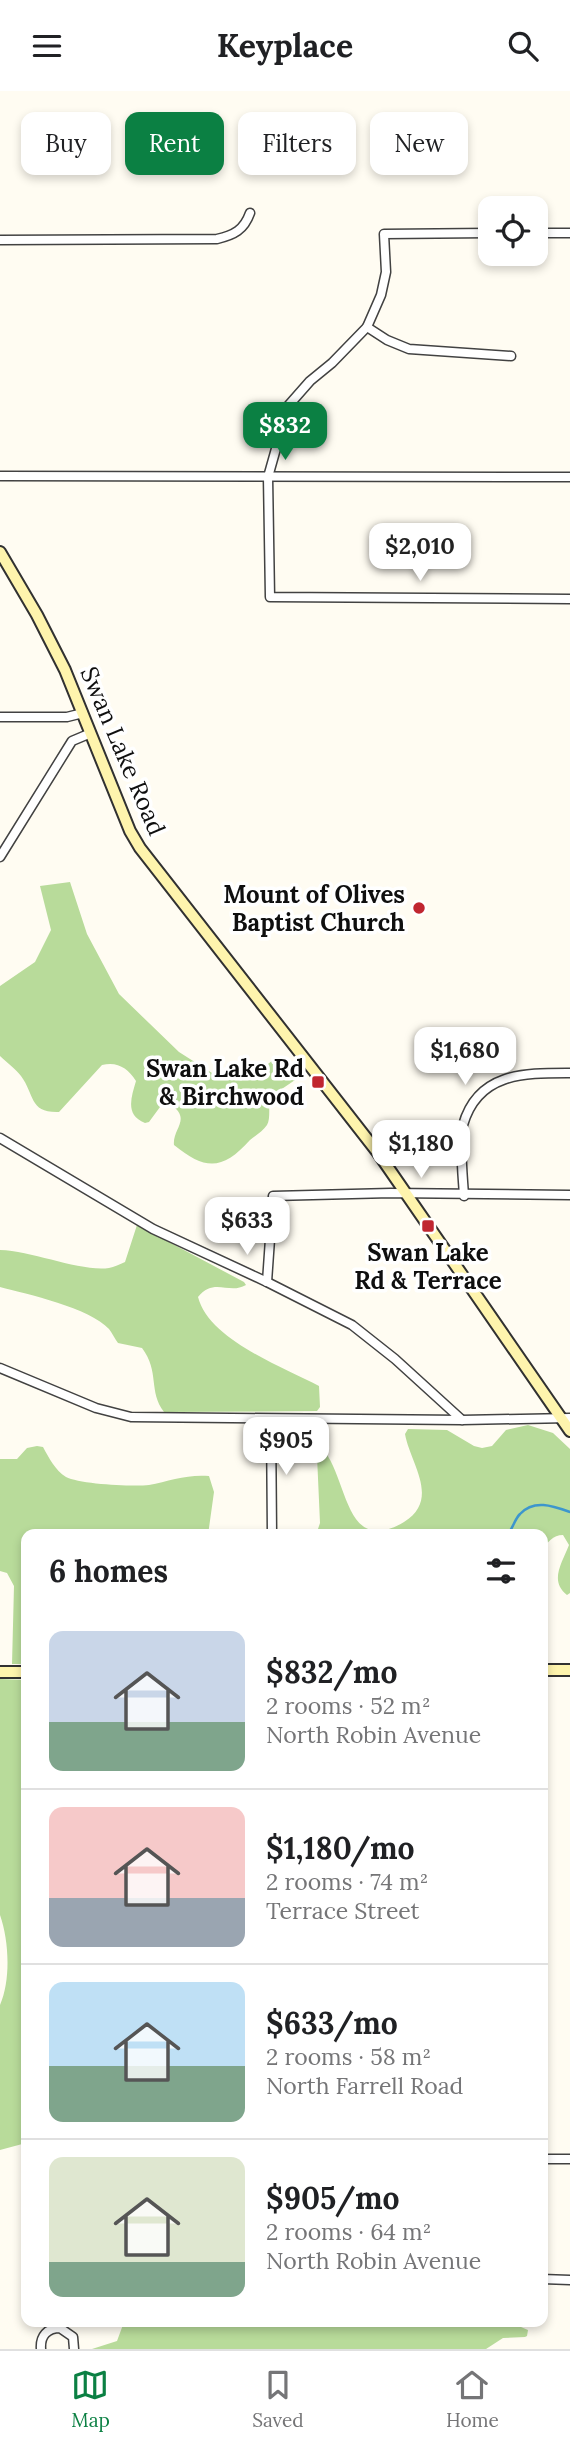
<!DOCTYPE html>
<meta charset="utf-8">
<style>
body{margin:0;font-family:Lora,serif;background:#f6f6f6;color:#202124;height:100vh;display:flex;flex-direction:column;font-size:26px;white-space:nowrap}
*{box-sizing:border-box;margin:0}
p{font-size:23px;color:#757577}
.icon{flex:none;width:38px;height:38px;fill:none;stroke:currentColor;stroke-width:2;stroke-linecap:round;stroke-linejoin:round}
.map{position:relative;flex:1;overflow:hidden}
.drawer{position:absolute;left:21px;top:1438px;width:527px;height:798px;display:flex;flex-direction:column;background:#fff;border-radius:14px;box-shadow:0 4px 10px #0003}
.drawer>*{flex:none}
.banner{position:absolute;left:21px;top:21px;width:528px;height:63px;display:flex;gap:14px}
.fabs{position:absolute;left:478px;top:105px;display:grid;gap:14px}
.fabs a{display:grid;place-items:center;width:70px;height:70px;border-radius:14px;background:#fff;box-shadow:0 4px 10px #0003;font-size:35px}
.price{position:absolute;translate:-50% -60px;padding:0 16px;border-radius:14px;background:#fff;color:#222;font-size:23px;line-height:46px;filter:drop-shadow(0 2px 4px #0008)}
.price::after{content:'';position:absolute;left:50%;top:42px;width:21px;height:16px;margin-left:-10px;background:inherit;clip-path:polygon(0 0,100% 0,50% 100%)}
.price.active{background:#0b8043;color:#fff}
ul{padding:0;list-style:none}
li{display:flex;align-items:center;gap:21px;height:175px;padding:0 28px}
li+li{border-top:2px solid #e0e0e0}
li span{display:grid;place-items:center;flex:none;width:196px;height:140px;border-radius:14px;color:#555}
li>.icon{margin-inline-start:auto}
span .icon{width:84px;height:84px;fill:#fffc;stroke-width:1}
li b{font-size:30px}
h2{display:flex;justify-content:space-between;align-items:center;height:84px;padding:0 28px;font-size:30px}
.tag{padding:0 24px;border-radius:14px;background:#fff;box-shadow:0 4px 10px #0003;font-size:24px;line-height:63px}
.tag.active{background:#0b8043;color:#fff}
header{display:flex;justify-content:space-between;align-items:center;height:91px;padding:0 28px;background:#fff;font-size:32px;font-weight:800}
.dock{display:flex;justify-content:space-around;align-items:center;height:98px;border-top:2px solid #e0e0e0;background:#fff;font-size:19px;color:#757577}
.dock a{display:grid;justify-items:center;gap:4px}
.dock .active{color:#0b8043}
.map>svg:first-child{display:block}
</style>
<header><svg class="icon" aria-label="menu" viewBox="0 0 24 24"><path d="M4 6h16M4 12h16M4 18h16"/></svg>Keyplace<svg class="icon" aria-label="search" viewBox="0 0 24 24"><circle cx="10" cy="10" r="6"/><path d="M15 15l6 6"/></svg></header>
<div class="map">
<svg width="570" height="2258" viewBox="0 0 570 2258">
<rect width="100%" height="100%" fill="#fffcf2"/>
<g fill="#b8db9a">
<path d="M70,791L87,843L119,903L179,961L223,989L255,983L277,966L298,987L270,1006C268,1014 271,1027 267,1034C263,1040 255,1045 250,1049C223,1079 206,1080 174,1054C172,1038 192,1028 171,1014L160,1016L149,1031L145,1032C125,1024 131,1007 136,990C128,977 117,970 102,974L59,1021C29,1022 35,1004 21,985C16,978 7,972 0,965V895L35,871L51,839L40,795Z"/>
<path d="M137,1134L244,1191L246,1194C229,1204 214,1186 198,1206C209,1249 283,1276 319,1295L320,1316L317,1320L164,1321C148,1300 160,1281 142,1257L118,1252C115,1248 112,1242 109,1238C90,1217 27,1203 0,1196V1159C33,1160 81,1181 109,1177C114,1176 120,1173 125,1171Z"/>
<path d="M528,1334L553,1342L570,1358V1502L567,1504C549,1490 562,1472 569,1454L563,1444C553,1444 547,1451 543,1460L542,1444H316L320,1432L317,1365L318,1358L321,1356C349,1385 343,1467 404,1431C441,1408 410,1372 405,1343L408,1338L447,1339L474,1355L482,1357L492,1355L506,1339Z"/>
<path d="M37,1355L43,1356C49,1367 55,1379 66,1386C79,1393 133,1396 149,1394C169,1390 188,1383 209,1385L214,1401L208,1444H26V1573H12L14,1495L7,1482L0,1480V1368H17L27,1357Z"/>
<path d="M0,1588L26,1589V2052L0,2059V1914C11,1888 9,1850 0,1824Z"/>
<path d="M124,2231H496L514,2233L528,2239L527,2245L525,2246L503,2247L486,2258H92L117,2250Z"/>
</g>
<g fill="none" stroke-linecap="round" stroke-linejoin="round">
<path stroke="#3d96cd" stroke-width="2.5" d="M507,1444C513,1438 514,1429 520,1423C534,1408 553,1415 570,1421"/>
<g stroke="#424242" stroke-width="11">
<g id="street">
<path d="M490,142L384,143L386,181L381,204L367,236L332,272L310,290L288,315L268,386L270,506L570,508"/>
<path d="M536,142H570"/>
<path d="M0,149L217,148C234,144 244,139 250,122"/>
<path d="M367,236L387,249L409,258L511,265"/>
<path d="M0,385L570,386"/>
<path d="M0,626H67L83,622"/>
<path d="M0,766L72,650L91,642"/>
<path d="M0,1047L153,1138L267,1191L352,1234L395,1268L462,1329"/>
<path d="M464,1105C463,1087 459,1050 463,1034C478,981 525,982 570,982"/>
<path d="M267,1191L273,1105L391,1102L570,1104"/>
<path d="M0,1277L96,1317L131,1326L462,1329L570,1327"/>
<path d="M271,1328L272,1444"/>
<path d="M542,2068H570"/>
<path d="M542,2188L570,2189"/>
<path d="M41,2258C40,2245 47,2237 60,2237L73,2246L74,2258"/>
</g>
</g>
<g stroke="#313131" stroke-width="14">
<g id="secondary">
<path d="M0,461L37,524L65,579L130,740L140,757L378,1062L570,1340"/>
<path d="M542,1579H570"/>
<path d="M0,1581H26"/>
</g>
</g>
<use href="#street" stroke="#fff" stroke-width="8"/>
<use href="#secondary" stroke="#fef4ad" stroke-width="10"/>
</g>
<g fill="#c02630" stroke="#fff" stroke-width="2.5">
<circle cx="419" cy="817" r="7"/>
<rect x="311" y="984" width="14" height="14" rx="3.5"/>
<rect x="421" y="1128" width="14" height="14" rx="3.5"/>
</g>
<g text-anchor="middle" dominant-baseline="central" stroke-width="7" stroke-linejoin="round" paint-order="stroke">
<g font-size="24" fill="#0f0f0f" stroke="#fff">
<text transform="translate(123 660) rotate(67)">Swan Lake Road</text>
</g>
<g font-size="24" font-weight="bold" fill="#0f0f0f" stroke="#fff" text-anchor="end">
<text x="405" y="803">Mount of Olives<tspan x="405" dy="28">Baptist Church</tspan></text>
<text x="304" y="977">Swan Lake Rd<tspan x="304" dy="28">&amp; Birchwood</tspan></text>
<text x="428" y="1161" text-anchor="middle">Swan Lake<tspan x="428" dy="28">Rd &amp; Terrace</tspan></text>
</g>
</g>
</svg>
<div class="fabs">
<a><svg class="icon" aria-label="locate" viewBox="0 0 24 24"><circle cx="12" cy="12" r="6"/><path d="M12 2v4M12 18v4M2 12h4M18 12h4"/></svg></a>
</div>
<b class="price active" style="left:285px;top:371px">$832</b>
<b class="price" style="left:420px;top:492px">$2,010</b>
<b class="price" style="left:465px;top:996px">$1,680</b>
<b class="price" style="left:421px;top:1089px">$1,180</b>
<b class="price" style="left:247px;top:1166px">$633</b>
<b class="price" style="left:286px;top:1386px">$905</b>
<div class="banner">
<a class="tag">Buy</a>
<a class="tag active">Rent</a>
<a class="tag">Filters</a>
<a class="tag">New</a>
</div>
<section class="drawer">
<h2>6 homes<svg class="icon" aria-label="filters" viewBox="0 0 24 24"><path d="M4 7h16M4 17h16"/><circle cx="9" cy="7" r="2"/><circle cx="15" cy="17" r="2"/></svg></h2>
<ul>
<li><span style="background:linear-gradient(#c9d6e8 65%,#7fa58c 0)"><svg class="icon" aria-label="home" viewBox="0 0 24 24"><path d="M3 11l9-7 9 7M6 9v11h12V9"/></svg></span><div><b>$832/mo</b><p>2 rooms · 52 m²</p><p>North Robin Avenue</p></div></li>
<li><span style="background:linear-gradient(#f6c9c9 65%,#9aa5b1 0)"><svg class="icon" aria-label="home" viewBox="0 0 24 24"><path d="M3 11l9-7 9 7M6 9v11h12V9"/></svg></span><div><b>$1,180/mo</b><p>2 rooms · 74 m²</p><p>Terrace Street</p></div></li>
<li><span style="background:linear-gradient(#bfe0f5 60%,#7fa58c 0)"><svg class="icon" aria-label="home" viewBox="0 0 24 24"><path d="M3 11l9-7 9 7M6 9v11h12V9"/></svg></span><div><b>$633/mo</b><p>2 rooms · 58 m²</p><p>North Farrell Road</p></div></li>
<li><span style="background:linear-gradient(#dfe7d0 75%,#7fa58c 0)"><svg class="icon" aria-label="home" viewBox="0 0 24 24"><path d="M3 11l9-7 9 7M6 9v11h12V9"/></svg></span><div><b>$905/mo</b><p>2 rooms · 64 m²</p><p>North Robin Avenue</p></div></li>
</ul>
</section>
</div>
<nav class="dock">
<a class="active"><svg class="icon" aria-label="map" viewBox="0 0 24 24"><path d="M3 6l6-2 6 2 6-2v14l-6 2-6-2-6 2zM9 4v14M15 6v14"/></svg>Map</a>
<a><svg class="icon" aria-label="saved" viewBox="0 0 24 24"><path d="M7 4h10v16l-5-4-5 4z"/></svg>Saved</a>
<a><svg class="icon" aria-label="home" viewBox="0 0 24 24"><path d="M3 11l9-7 9 7M6 9v11h12V9"/></svg>Home</a>
</nav>
